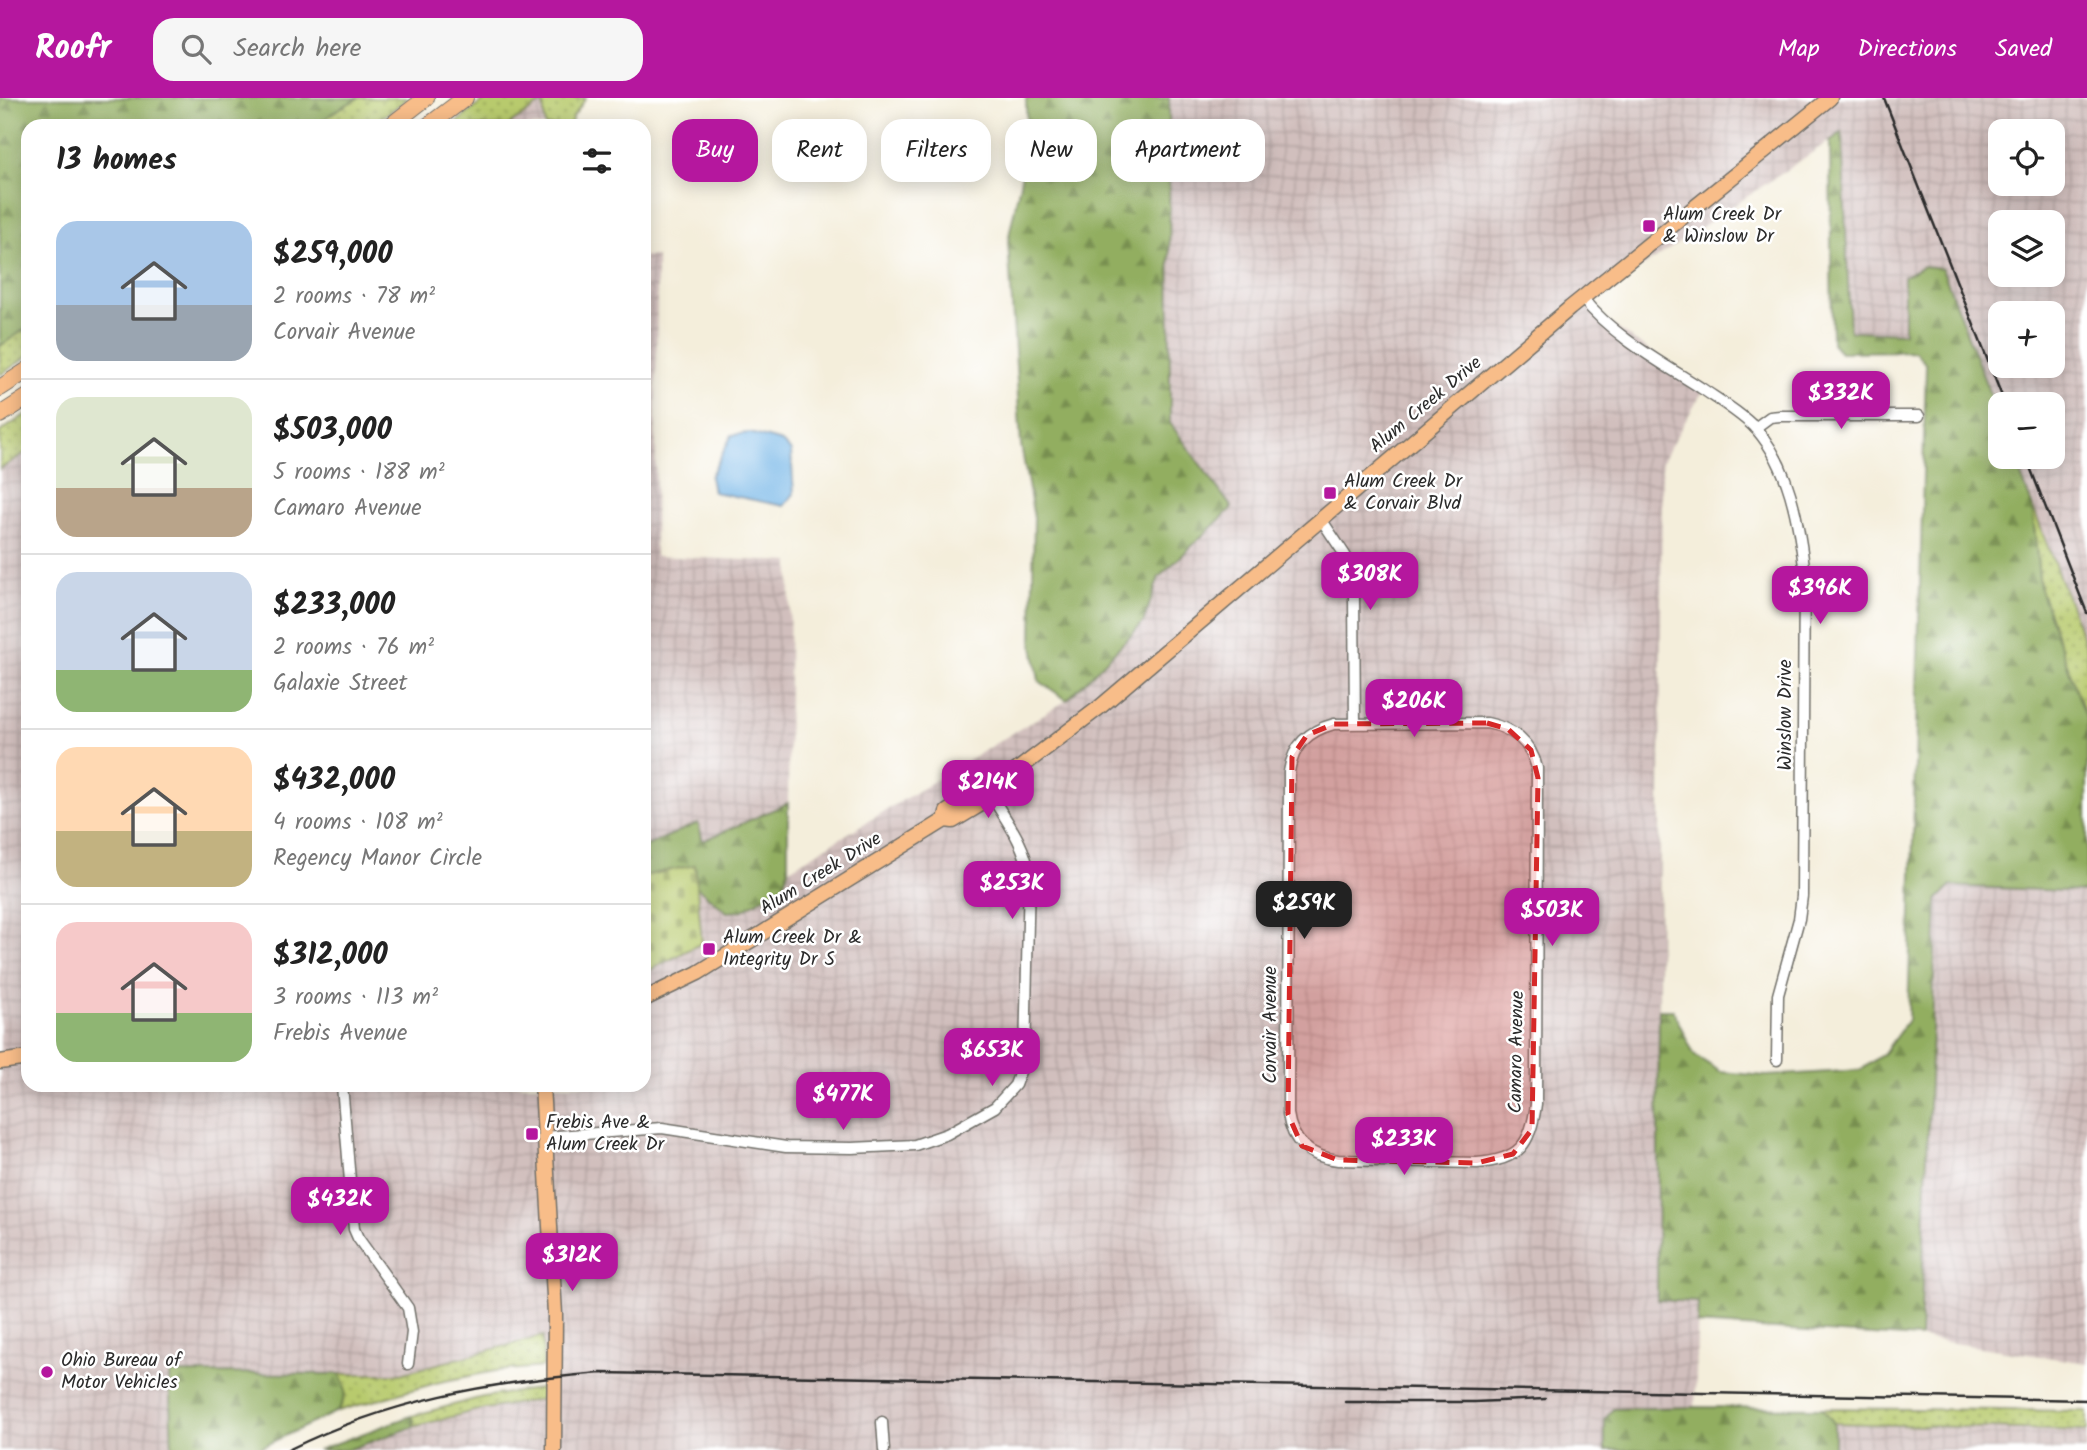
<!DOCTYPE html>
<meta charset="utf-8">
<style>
body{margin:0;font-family:Kalam,sans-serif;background:#f6f6f6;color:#222;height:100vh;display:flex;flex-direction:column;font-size:26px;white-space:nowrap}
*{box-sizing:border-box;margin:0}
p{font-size:23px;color:#767676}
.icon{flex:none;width:38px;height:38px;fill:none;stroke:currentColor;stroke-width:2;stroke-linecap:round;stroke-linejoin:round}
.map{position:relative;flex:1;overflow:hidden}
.side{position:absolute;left:21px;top:21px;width:630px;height:973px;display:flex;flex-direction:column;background:#fff;border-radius:21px;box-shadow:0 4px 18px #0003}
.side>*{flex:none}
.guide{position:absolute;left:672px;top:21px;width:665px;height:63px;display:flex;gap:14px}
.controls{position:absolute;left:1988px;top:21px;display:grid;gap:14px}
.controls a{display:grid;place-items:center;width:77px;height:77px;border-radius:14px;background:#fff;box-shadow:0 4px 18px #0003;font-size:35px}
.price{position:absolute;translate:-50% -60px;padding:0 16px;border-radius:14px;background:#b5179e;color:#fff;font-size:23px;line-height:46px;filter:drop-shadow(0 2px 4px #0008)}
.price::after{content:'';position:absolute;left:50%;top:42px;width:21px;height:16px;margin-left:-10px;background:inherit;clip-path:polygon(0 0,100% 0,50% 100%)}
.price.on{background:#222;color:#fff}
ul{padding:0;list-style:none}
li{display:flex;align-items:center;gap:21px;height:175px;padding:0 35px}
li+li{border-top:2px solid #e0e0e0}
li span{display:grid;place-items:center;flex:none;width:196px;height:140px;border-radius:21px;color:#555}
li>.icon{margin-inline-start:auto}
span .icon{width:84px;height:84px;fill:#fffc;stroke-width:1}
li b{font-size:30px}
h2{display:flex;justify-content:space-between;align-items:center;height:84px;padding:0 35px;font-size:30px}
.chip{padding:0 24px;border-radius:21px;background:#fff;box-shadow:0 4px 18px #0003;font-size:24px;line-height:63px}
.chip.on{background:#b5179e;color:#fff}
header{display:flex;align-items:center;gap:42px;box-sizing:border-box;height:98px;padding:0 35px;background:#b5179e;color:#fff}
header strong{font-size:33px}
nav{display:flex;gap:38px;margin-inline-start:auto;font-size:24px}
.search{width:490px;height:63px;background:#f6f6f6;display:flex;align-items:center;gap:18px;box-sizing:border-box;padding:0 24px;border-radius:21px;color:#767676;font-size:26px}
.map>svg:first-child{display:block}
</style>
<header>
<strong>Roofr</strong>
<div class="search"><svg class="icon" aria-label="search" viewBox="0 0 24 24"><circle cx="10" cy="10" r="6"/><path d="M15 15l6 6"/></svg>Search here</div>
<nav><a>Map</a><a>Directions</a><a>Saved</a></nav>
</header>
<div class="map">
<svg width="2087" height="1352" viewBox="0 0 2087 1352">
<defs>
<pattern id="industrial-grid" width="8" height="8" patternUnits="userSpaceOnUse" patternTransform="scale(1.75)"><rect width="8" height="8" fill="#d1bfbd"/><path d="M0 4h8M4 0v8" fill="none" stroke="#b4a4a3"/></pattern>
<pattern id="grass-dots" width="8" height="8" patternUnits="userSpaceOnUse" patternTransform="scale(1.75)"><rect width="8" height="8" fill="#b8ca6d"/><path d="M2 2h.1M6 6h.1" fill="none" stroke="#96a45a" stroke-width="1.8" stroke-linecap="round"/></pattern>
<pattern id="forest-firs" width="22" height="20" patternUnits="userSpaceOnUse" patternTransform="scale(1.75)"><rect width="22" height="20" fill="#92ae60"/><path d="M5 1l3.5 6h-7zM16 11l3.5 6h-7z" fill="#778e4f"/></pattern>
<pattern id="cemetery-stones" width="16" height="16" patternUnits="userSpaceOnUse" patternTransform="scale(1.75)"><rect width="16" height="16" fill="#b8ca6d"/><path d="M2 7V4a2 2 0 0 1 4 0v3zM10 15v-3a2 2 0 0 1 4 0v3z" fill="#96a45a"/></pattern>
</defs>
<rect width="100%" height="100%" fill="#fff"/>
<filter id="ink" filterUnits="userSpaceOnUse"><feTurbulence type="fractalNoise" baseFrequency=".0143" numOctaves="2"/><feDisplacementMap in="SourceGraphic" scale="14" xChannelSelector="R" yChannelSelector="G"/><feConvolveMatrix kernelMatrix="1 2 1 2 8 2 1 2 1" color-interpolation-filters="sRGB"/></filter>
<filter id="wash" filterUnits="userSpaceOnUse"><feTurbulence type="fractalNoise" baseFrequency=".00686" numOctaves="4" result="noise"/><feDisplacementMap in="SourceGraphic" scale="28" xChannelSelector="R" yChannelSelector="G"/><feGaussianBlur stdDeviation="1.57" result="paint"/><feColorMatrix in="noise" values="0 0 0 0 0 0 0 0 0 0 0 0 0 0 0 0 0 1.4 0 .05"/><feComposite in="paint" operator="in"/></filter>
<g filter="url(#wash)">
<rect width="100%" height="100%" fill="#f4eedb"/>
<g fill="url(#industrial-grid)" fill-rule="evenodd">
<path d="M1169,0H2087V551L2014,359H2053V306H2000V323L1942,170L1904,178V235L1850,233L1841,35L1585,208L1704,291L1662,363L1657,1202L1698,1204L1695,1309L1613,1311L1605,1321V1352H347L413,1329L474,1313L543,1301V1238L400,1276L170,1275L172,1352H0V371L28,353V987H644V875L702,845L697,789L727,814L783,788L788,772L1067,602L1143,525L1159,479L1232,411L1170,325ZM2000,33H2053V86H2000ZM2000,124H2053V177H2000ZM2000,215H2053V268H2000Z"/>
<path d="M544,4L545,28H507Z"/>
<path d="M644,158L657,159L655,458L790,464L788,705L703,744L698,725L644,749Z"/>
<path d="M1951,788L2087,794V1265L1920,1240L1937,802Z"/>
<path d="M1834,1325L2087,1333V1352H1834Z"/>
</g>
<g fill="url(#grass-dots)" stroke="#727a4c" stroke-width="2">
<path d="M358,0H408L371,28H315L337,12Z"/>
<path d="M487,0H586L573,19L570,28H545L543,4L507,28H452Z"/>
<path d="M28,229V258L0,277V248Z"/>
<path d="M28,315V353L0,371V334Z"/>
<path d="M2032,407L2087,551V622L2040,491Z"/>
<path d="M543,1238V1269L495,1273L440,1284L338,1313C346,1300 348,1289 339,1276H400Z"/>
<path d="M543,1290V1301L474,1313L413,1329L414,1322L411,1318L483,1299Z"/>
<path d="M1822,1310L2087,1313V1333L1834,1325Z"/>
</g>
<g fill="url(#forest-firs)" stroke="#5e6c46" stroke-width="2">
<path d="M0,0H358L337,12L315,28H28V229L0,248Z"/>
<path d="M1026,0H1169L1170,325L1232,410L1159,479L1143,525L1067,602L1039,583L1032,542L1034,420L1021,347L1008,143L1027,51Z"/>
<path d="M1842,34L1850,233L1904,235V178L1923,168L1942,170L2000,323V359H2014L2032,407L2040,491L2087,622V794L1951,788L1937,802L1920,1240L1697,1226L1698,1204L1657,1202L1659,912H1673L1694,957L1721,974L1766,978L1861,972L1884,955L1908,922L1926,267L1915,253L1840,254L1832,245L1830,44Z"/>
<path d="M788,705V772L783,788L741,813L727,814L697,789L695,767L644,778V749L698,725L703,743Z"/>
<path d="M169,1275L339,1276C348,1289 346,1300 338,1313L255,1352H172Z"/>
<path d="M1695,1309L1822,1310L1834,1325V1352H1605V1321L1613,1311Z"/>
<path d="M411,1318L414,1322L413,1329L347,1352H318Z"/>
</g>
<path fill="url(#cemetery-stones)" stroke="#727a4c" stroke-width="2" d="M695,767L702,845L644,875V778Z"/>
<path fill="#70b3e6" stroke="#4e6f88" stroke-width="2" d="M750,335L782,344L791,353L794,396L784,408L713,394L710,379L732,337Z"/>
</g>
<g filter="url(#ink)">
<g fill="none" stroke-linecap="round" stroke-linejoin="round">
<g stroke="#716f69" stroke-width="13">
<g id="minor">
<path d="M1582,200C1614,239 1659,263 1701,290C1720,303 1741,315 1757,332C1789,369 1798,421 1804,468L1802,798L1799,821L1778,897L1777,962"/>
<path d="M1755,330L1770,319L1780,318H1919"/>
<path d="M1321,421L1345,457L1352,475L1354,498L1355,625"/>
<path d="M1487,625C1512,630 1531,644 1537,670L1536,1006C1531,1047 1519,1062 1477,1065L1338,1062C1310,1059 1292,1045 1288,1016L1289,674C1293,647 1308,633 1334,626Z"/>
<path d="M342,987L354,1131L358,1140L408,1210L412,1234L408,1266"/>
<path d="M545,1039L662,1030L786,1049L852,1050L915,1047L947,1036L995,1009L1015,987L1025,960L1029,776C1025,745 1005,721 989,694"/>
<path d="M882,1324L884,1352"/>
</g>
</g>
<g stroke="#716f69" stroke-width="17">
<g id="major">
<path d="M945,722L947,714L978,694L983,698"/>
<path d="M644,901L698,875L945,722L953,723L983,705V698L1100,609L1570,210L1830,0"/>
<path d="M0,964L28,960"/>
<path d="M542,987L555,1216L554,1352"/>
</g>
</g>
<g stroke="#716f69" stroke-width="18">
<g id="highway">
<path d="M390,28L426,0"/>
<path d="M428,28L465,0"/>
<path d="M0,290L28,272"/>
<path d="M0,317L28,299"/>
</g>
</g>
<use href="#minor" stroke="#fff" stroke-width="10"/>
<use href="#major" stroke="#f8bd89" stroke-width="14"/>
<use href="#highway" stroke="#f8bd89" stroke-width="16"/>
<g stroke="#2b2b2b" stroke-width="2.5">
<path d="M1884,0L2005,306"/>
<path d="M2026,359L2087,515"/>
<path d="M1345,1304H1474L1545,1301"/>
<path d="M288,1352C389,1302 489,1284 601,1275L2087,1302"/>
</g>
</g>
</g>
<path fill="#d62828" fill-opacity="0.2" stroke="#d62828" stroke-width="5" stroke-dasharray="14 9" stroke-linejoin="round" d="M1487,625L1508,631L1531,652L1538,680L1532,1031L1513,1056L1477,1065L1338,1062L1302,1048L1288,1016L1292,659L1307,637L1334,626Z"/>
<g fill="#b5179e" stroke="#fff" stroke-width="2.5">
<rect x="1642" y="121" width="14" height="14" rx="3.5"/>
<rect x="1323" y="388" width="14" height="14" rx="3.5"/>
<rect x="702" y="844" width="14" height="14" rx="3.5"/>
<rect x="525" y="1029" width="14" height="14" rx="3.5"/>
<circle cx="47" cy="1274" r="7"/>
</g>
<g text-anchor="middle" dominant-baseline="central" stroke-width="5" stroke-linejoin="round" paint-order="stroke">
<g font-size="19" fill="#2b2b2b" stroke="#fff" text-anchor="start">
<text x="1663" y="117">Alum Creek Dr<tspan x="1663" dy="22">&amp; Winslow Dr</tspan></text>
<text x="1344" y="384">Alum Creek Dr<tspan x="1344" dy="22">&amp; Corvair Blvd</tspan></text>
<text x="723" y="840">Alum Creek Dr &amp;<tspan x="723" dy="22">Integrity Dr S</tspan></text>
<text x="546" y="1025">Frebis Ave &amp;<tspan x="546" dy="22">Alum Creek Dr</tspan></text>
<text x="61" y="1263">Ohio Bureau of<tspan x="61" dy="22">Motor Vehicles</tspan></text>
</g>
<g font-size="19" fill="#2b2b2b" stroke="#fff">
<text transform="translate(1426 307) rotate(-40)">Alum Creek Drive</text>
<text transform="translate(1786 617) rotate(-90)">Winslow Drive</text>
<text transform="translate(821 776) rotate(-32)">Alum Creek Drive</text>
<text transform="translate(1271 927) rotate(-90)">Corvair Avenue</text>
<text transform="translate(1517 954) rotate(-89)">Camaro Avenue</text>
</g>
</g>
</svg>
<div class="controls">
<a><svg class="icon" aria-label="locate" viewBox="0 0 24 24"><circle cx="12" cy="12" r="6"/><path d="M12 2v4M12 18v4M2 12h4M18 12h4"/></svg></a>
<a><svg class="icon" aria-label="layers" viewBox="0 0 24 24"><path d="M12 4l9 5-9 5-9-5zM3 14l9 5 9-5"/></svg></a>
<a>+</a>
<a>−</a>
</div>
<b class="price" style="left:1841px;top:333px">$332K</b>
<b class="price" style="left:1370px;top:514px">$308K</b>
<b class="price" style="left:1820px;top:528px">$396K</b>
<b class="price" style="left:1414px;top:641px">$206K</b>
<b class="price" style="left:988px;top:722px">$214K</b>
<b class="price" style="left:1012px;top:823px">$253K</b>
<b class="price on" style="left:1304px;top:843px">$259K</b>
<b class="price" style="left:1552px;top:850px">$503K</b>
<b class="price" style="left:992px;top:990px">$653K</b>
<b class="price" style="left:843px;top:1034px">$477K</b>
<b class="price" style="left:1404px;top:1079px">$233K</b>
<b class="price" style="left:340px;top:1139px">$432K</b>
<b class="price" style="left:572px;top:1195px">$312K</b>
<div class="guide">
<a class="chip on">Buy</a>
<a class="chip">Rent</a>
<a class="chip">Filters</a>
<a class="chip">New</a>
<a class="chip">Apartment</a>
</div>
<section class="side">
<h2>13 homes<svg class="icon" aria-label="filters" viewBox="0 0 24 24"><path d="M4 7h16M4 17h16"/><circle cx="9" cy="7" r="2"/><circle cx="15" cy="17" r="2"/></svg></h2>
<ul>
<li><span style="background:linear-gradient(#a9c7e8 60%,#9aa5b1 0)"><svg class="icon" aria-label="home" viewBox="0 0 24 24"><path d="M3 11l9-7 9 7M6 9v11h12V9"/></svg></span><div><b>$259,000</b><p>2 rooms · 78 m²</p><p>Corvair Avenue</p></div></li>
<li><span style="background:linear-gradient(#dfe7d0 65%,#b9a48a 0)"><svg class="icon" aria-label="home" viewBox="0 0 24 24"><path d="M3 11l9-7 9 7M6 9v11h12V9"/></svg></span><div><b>$503,000</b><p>5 rooms · 188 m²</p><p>Camaro Avenue</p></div></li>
<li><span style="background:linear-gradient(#c9d6e8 70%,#8fb573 0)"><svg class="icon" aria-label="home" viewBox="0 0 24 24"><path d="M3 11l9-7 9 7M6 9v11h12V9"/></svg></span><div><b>$233,000</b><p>2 rooms · 76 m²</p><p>Galaxie Street</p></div></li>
<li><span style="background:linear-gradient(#ffd9b3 60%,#c2b280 0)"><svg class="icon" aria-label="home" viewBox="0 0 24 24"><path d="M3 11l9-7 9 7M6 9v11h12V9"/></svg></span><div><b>$432,000</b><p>4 rooms · 108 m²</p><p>Regency Manor Circle</p></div></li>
<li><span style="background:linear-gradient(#f6c9c9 65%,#8fb573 0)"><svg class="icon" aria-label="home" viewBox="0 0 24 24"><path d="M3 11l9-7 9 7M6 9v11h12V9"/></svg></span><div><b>$312,000</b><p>3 rooms · 113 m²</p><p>Frebis Avenue</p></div></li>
</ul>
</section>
</div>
